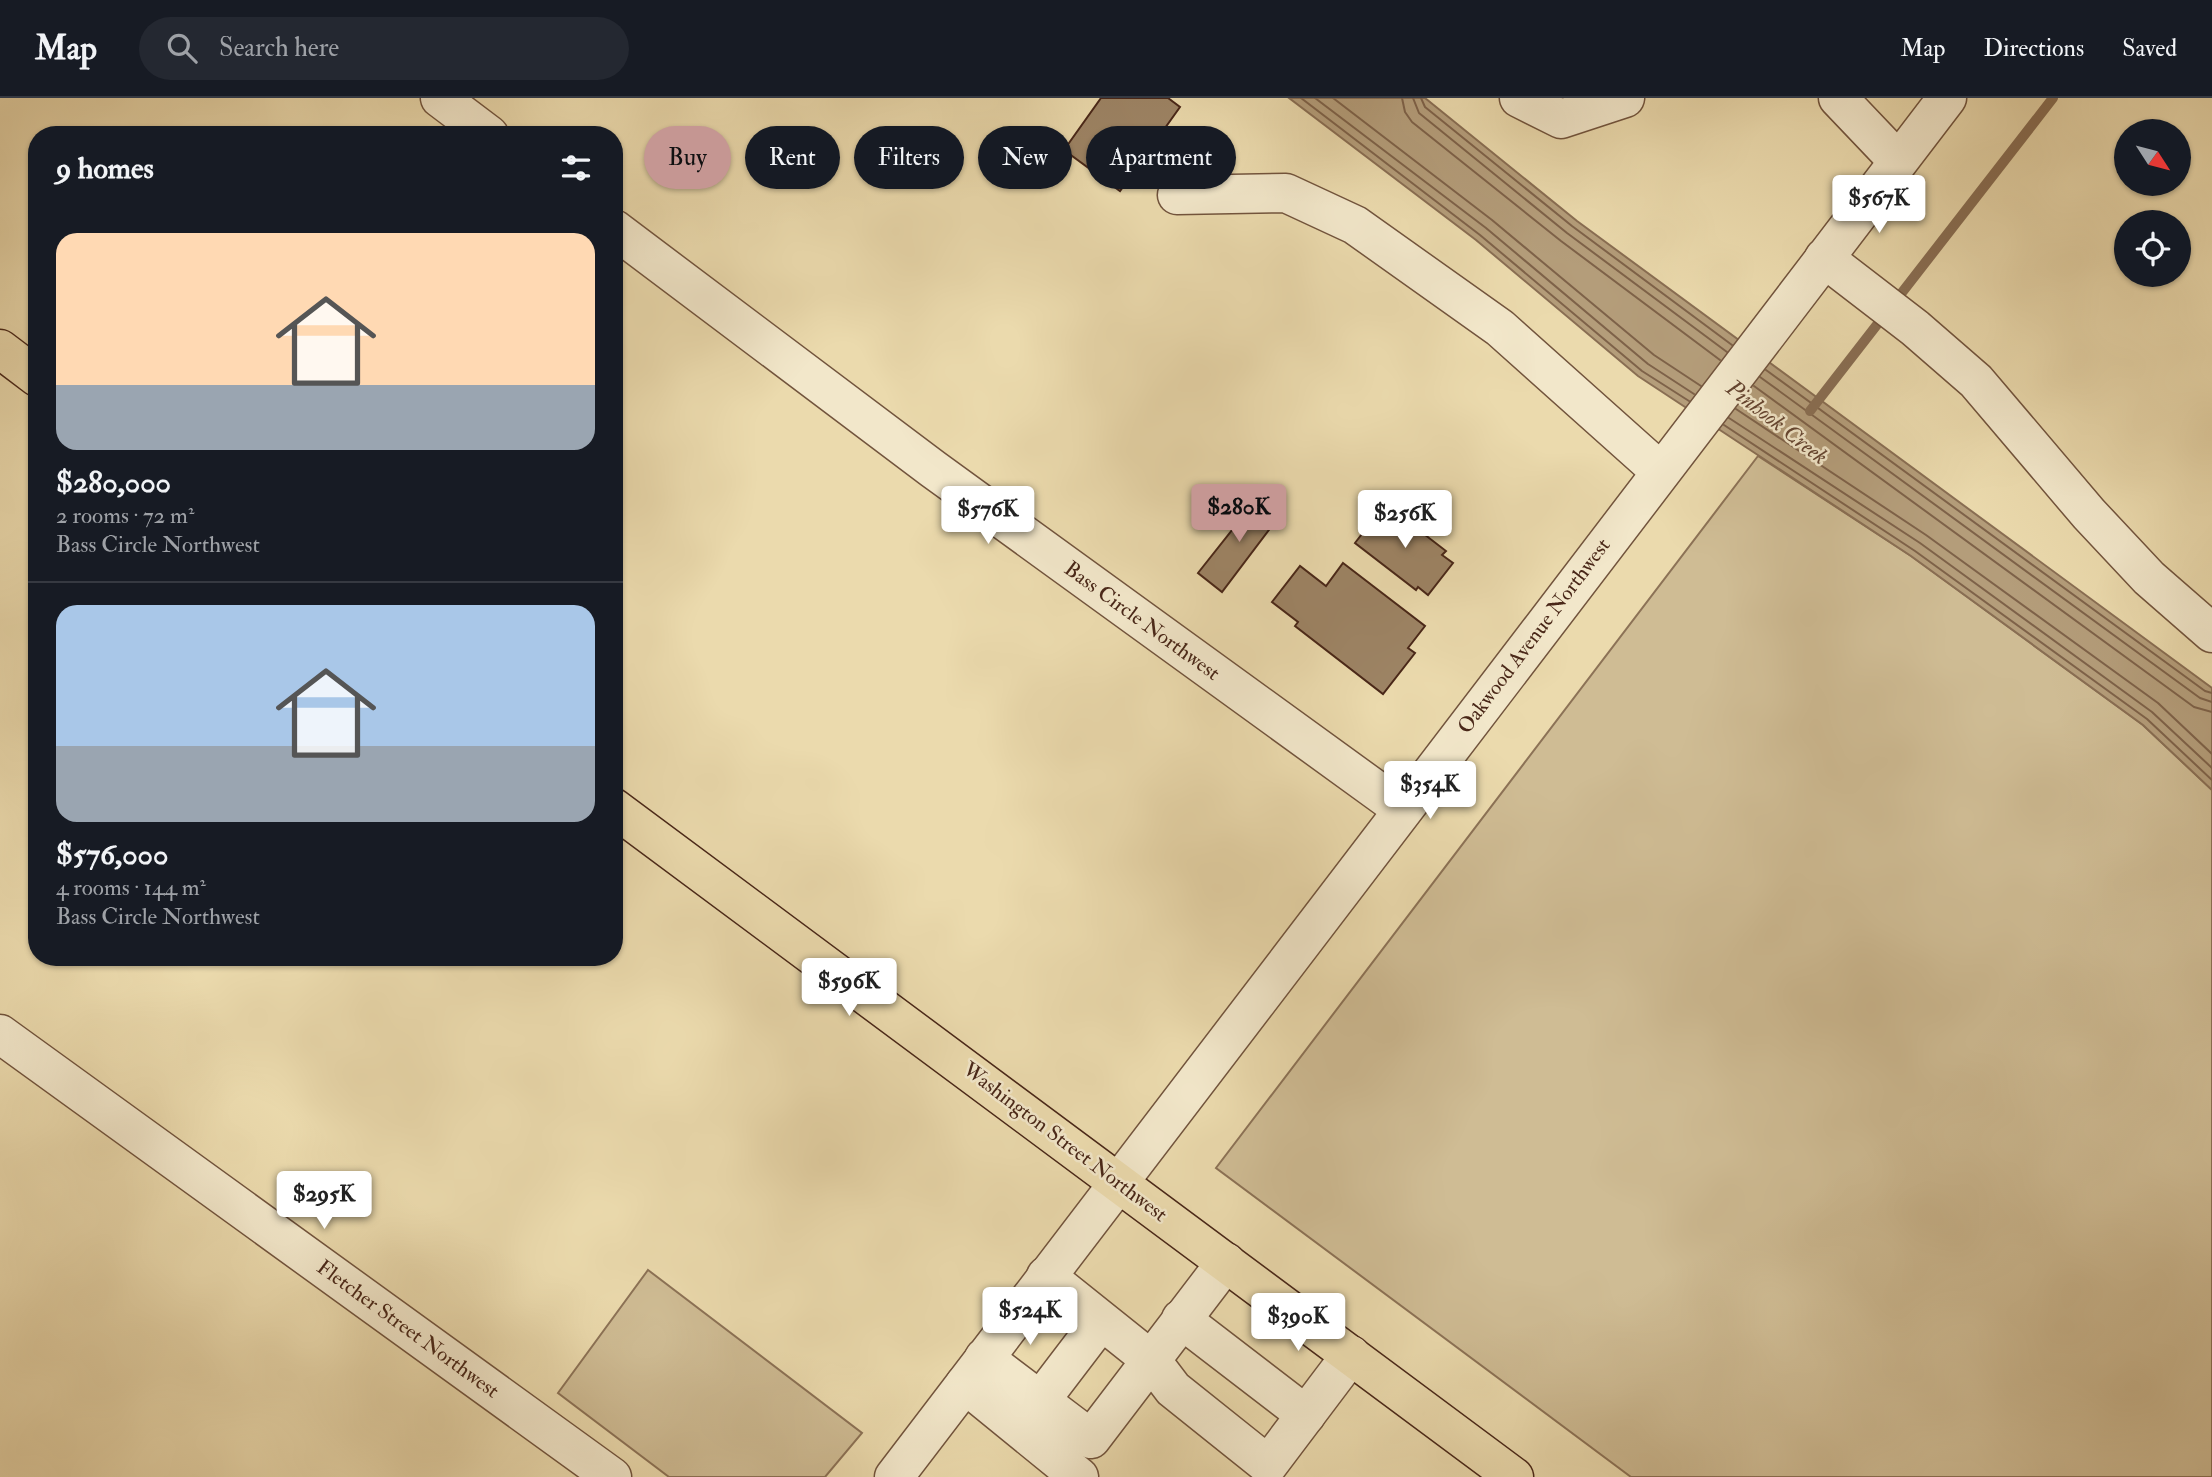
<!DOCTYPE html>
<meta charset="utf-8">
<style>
body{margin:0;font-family:"IM FELL Double Pica",serif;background:#242831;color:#f1f3f6;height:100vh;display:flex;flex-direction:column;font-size:26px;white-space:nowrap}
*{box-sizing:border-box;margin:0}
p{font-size:23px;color:#9ea1a6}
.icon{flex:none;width:38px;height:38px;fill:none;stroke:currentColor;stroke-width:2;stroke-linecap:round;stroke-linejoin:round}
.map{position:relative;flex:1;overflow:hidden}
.drawer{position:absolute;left:28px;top:28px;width:595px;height:840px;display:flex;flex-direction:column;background:#171b24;border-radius:28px;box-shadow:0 2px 5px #0004}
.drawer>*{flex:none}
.guide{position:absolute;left:644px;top:28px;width:665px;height:63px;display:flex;gap:14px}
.needle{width:46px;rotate:126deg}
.tools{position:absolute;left:2114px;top:21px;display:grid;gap:14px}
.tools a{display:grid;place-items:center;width:77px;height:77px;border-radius:50%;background:#171b24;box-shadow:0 2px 5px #0004;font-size:35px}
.price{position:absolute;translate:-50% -60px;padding:0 16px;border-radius:7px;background:#fff;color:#222;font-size:23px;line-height:46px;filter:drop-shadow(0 2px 4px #0008)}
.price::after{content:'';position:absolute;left:50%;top:42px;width:21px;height:16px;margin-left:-10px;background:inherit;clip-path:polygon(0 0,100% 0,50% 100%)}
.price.selected{background:#c59692;color:#111}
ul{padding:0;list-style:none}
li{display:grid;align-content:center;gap:14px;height:371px;padding:0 28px}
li+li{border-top:2px solid #363941}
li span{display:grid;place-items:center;height:217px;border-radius:21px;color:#555}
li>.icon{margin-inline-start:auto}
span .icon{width:126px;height:126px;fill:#fffc;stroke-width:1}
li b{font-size:30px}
h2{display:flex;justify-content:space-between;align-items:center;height:84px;padding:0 28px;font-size:30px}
.tag{padding:0 24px;border-radius:32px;background:#171b24;box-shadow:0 2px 5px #0004;font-size:24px;line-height:63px}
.tag.selected{background:#c59692;color:#111}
header{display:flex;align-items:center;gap:42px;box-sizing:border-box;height:98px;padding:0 35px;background:#171b24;border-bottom:2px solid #363941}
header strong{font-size:33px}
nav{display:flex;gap:38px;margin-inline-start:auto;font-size:24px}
.search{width:490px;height:63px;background:#242831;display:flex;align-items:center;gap:18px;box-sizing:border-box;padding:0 24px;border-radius:38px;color:#9ea1a6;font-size:26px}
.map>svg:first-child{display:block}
</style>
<header>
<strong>Map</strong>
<div class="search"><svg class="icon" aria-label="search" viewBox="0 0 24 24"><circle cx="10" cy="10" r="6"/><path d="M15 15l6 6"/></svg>Search here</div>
<nav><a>Map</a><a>Directions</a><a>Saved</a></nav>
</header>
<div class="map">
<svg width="2212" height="1379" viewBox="0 0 2212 1379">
<rect width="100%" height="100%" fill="#ebdaad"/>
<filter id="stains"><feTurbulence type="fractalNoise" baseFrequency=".00286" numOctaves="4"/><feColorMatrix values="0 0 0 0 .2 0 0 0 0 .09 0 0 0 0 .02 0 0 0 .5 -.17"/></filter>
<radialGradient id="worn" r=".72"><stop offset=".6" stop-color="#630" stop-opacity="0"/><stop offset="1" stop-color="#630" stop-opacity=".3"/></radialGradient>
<g fill="#cfbc94" stroke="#8c7256" stroke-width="2">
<path d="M1758,358L1911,458L2143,627L2212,692V1379H1631L1216,1070Z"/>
<path d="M648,1172L862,1335L825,1379H669L558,1295Z"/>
</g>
<path fill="#b49d7a" stroke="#896e53" stroke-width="2" d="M1289,0H1425L1577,123L2212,590V692L2143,627L1911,458L1638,278L1476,142Z"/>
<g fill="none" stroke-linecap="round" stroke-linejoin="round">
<g stroke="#7e6249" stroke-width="2">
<path d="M1301,0L1480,137L1642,273L1689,303"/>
<path d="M1315,0L1486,130L1648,266L1694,296"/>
<path d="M1333,0L1492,122L1654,257L1701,288"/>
<path d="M1402,0L1405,14L1412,24L1561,143L1720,262"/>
<path d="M1413,0L1419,15L1567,135L1727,254"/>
<path d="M1421,0L1425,9L1572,128L1732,247"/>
<path d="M1766,272L2205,593L2212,595"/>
<path d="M1760,279L2200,600L2212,604"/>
<path d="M1754,288L2194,609L2212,614"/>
<path d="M1736,311L1926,437L2158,605L2212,656"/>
<path d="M1729,320L1920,445L2152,614L2212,670"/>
<path d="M1724,327L1915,453L2147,621L2212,682"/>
</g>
<path stroke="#896e53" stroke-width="10" d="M1810,313L2053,0"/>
</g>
<g fill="#9d8465" stroke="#492718" stroke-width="2">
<path d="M1101,0H1168L1180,9L1120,93L1064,52Z"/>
<path d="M1259,398L1280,414L1273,422L1275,424L1222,494L1198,475Z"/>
<path d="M1385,406L1446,453L1442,457L1453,465L1428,497L1418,489L1416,492L1355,445Z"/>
<path d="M1343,465L1425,528L1408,550L1415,555L1383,596L1295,528L1298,524L1272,504L1300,468L1326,488Z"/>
</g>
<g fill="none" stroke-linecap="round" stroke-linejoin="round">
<g stroke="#72543d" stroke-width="41">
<g id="minor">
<path d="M440,0L489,37"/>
<path d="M1519,0L1561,21L1625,0"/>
<path d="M1838,0L1898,63"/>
<path d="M1177,97L1286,95L1355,127L1500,230L1660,373"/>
<path d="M614,131L933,371L1402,711"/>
<path d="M1824,160L1915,230L1976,283L2089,416L2149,480L2212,535"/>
<path d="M0,936L612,1379"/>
<path d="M1046,1178L1151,1262L1173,1291L1268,1367L1351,1257"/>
<path d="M1181,1221L1306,1317"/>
<path d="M984,1260L1091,1341L1226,1164"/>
<path d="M965,1286L1079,1379"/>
<path d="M1040,1303L1101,1223"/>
<path d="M894,1379L1947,0"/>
</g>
</g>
<g stroke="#492718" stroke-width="41">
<g id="major">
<path d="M0,251L37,279"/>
<path d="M614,710L1514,1379"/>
</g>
</g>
<use href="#minor" stroke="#f2e7ca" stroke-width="38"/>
<use href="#major" stroke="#ebdaad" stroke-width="38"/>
</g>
<g text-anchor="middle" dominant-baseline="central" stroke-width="5" stroke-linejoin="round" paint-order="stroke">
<g font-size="21" fill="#492718" stroke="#f2e7ca">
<text transform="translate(1142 523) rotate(36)">Bass Circle Northwest</text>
<text transform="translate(1534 538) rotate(-53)">Oakwood Avenue Northwest</text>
<text transform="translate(1065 1044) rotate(37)">Washington Street Northwest</text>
<text transform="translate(408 1231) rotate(36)">Fletcher Street Northwest</text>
</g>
<g font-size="23" font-style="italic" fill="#644430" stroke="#f2e7ca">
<text transform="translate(1777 324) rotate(38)">Pinhook Creek</text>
</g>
</g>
<rect width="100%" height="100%" filter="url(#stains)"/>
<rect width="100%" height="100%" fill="url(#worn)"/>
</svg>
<div class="tools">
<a><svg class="needle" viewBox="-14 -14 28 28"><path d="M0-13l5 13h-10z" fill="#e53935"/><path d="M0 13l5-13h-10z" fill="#9ea1a6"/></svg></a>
<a><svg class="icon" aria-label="locate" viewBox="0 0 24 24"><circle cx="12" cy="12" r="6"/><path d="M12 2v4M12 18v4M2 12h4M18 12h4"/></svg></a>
</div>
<b class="price" style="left:1879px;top:137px">$567K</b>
<b class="price selected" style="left:1239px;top:446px">$280K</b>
<b class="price" style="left:988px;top:448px">$576K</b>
<b class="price" style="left:1405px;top:452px">$256K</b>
<b class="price" style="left:1430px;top:723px">$354K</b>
<b class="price" style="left:849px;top:920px">$596K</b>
<b class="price" style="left:324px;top:1133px">$295K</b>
<b class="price" style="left:1030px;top:1249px">$524K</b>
<b class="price" style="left:1298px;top:1255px">$390K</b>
<div class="guide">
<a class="tag selected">Buy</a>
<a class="tag">Rent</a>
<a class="tag">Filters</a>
<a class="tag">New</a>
<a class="tag">Apartment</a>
</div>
<section class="drawer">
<h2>9 homes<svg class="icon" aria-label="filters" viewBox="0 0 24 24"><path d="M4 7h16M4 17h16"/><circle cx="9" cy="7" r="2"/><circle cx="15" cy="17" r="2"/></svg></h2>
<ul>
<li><span style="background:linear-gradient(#ffd9b3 70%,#9aa5b1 0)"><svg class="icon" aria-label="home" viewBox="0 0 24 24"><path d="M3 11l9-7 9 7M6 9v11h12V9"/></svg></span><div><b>$280,000</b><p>2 rooms · 72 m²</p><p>Bass Circle Northwest</p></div></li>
<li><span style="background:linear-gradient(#a9c7e8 65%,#9aa5b1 0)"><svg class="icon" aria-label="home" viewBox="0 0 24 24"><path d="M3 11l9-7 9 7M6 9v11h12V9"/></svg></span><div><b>$576,000</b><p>4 rooms · 144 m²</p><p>Bass Circle Northwest</p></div></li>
</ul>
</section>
</div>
